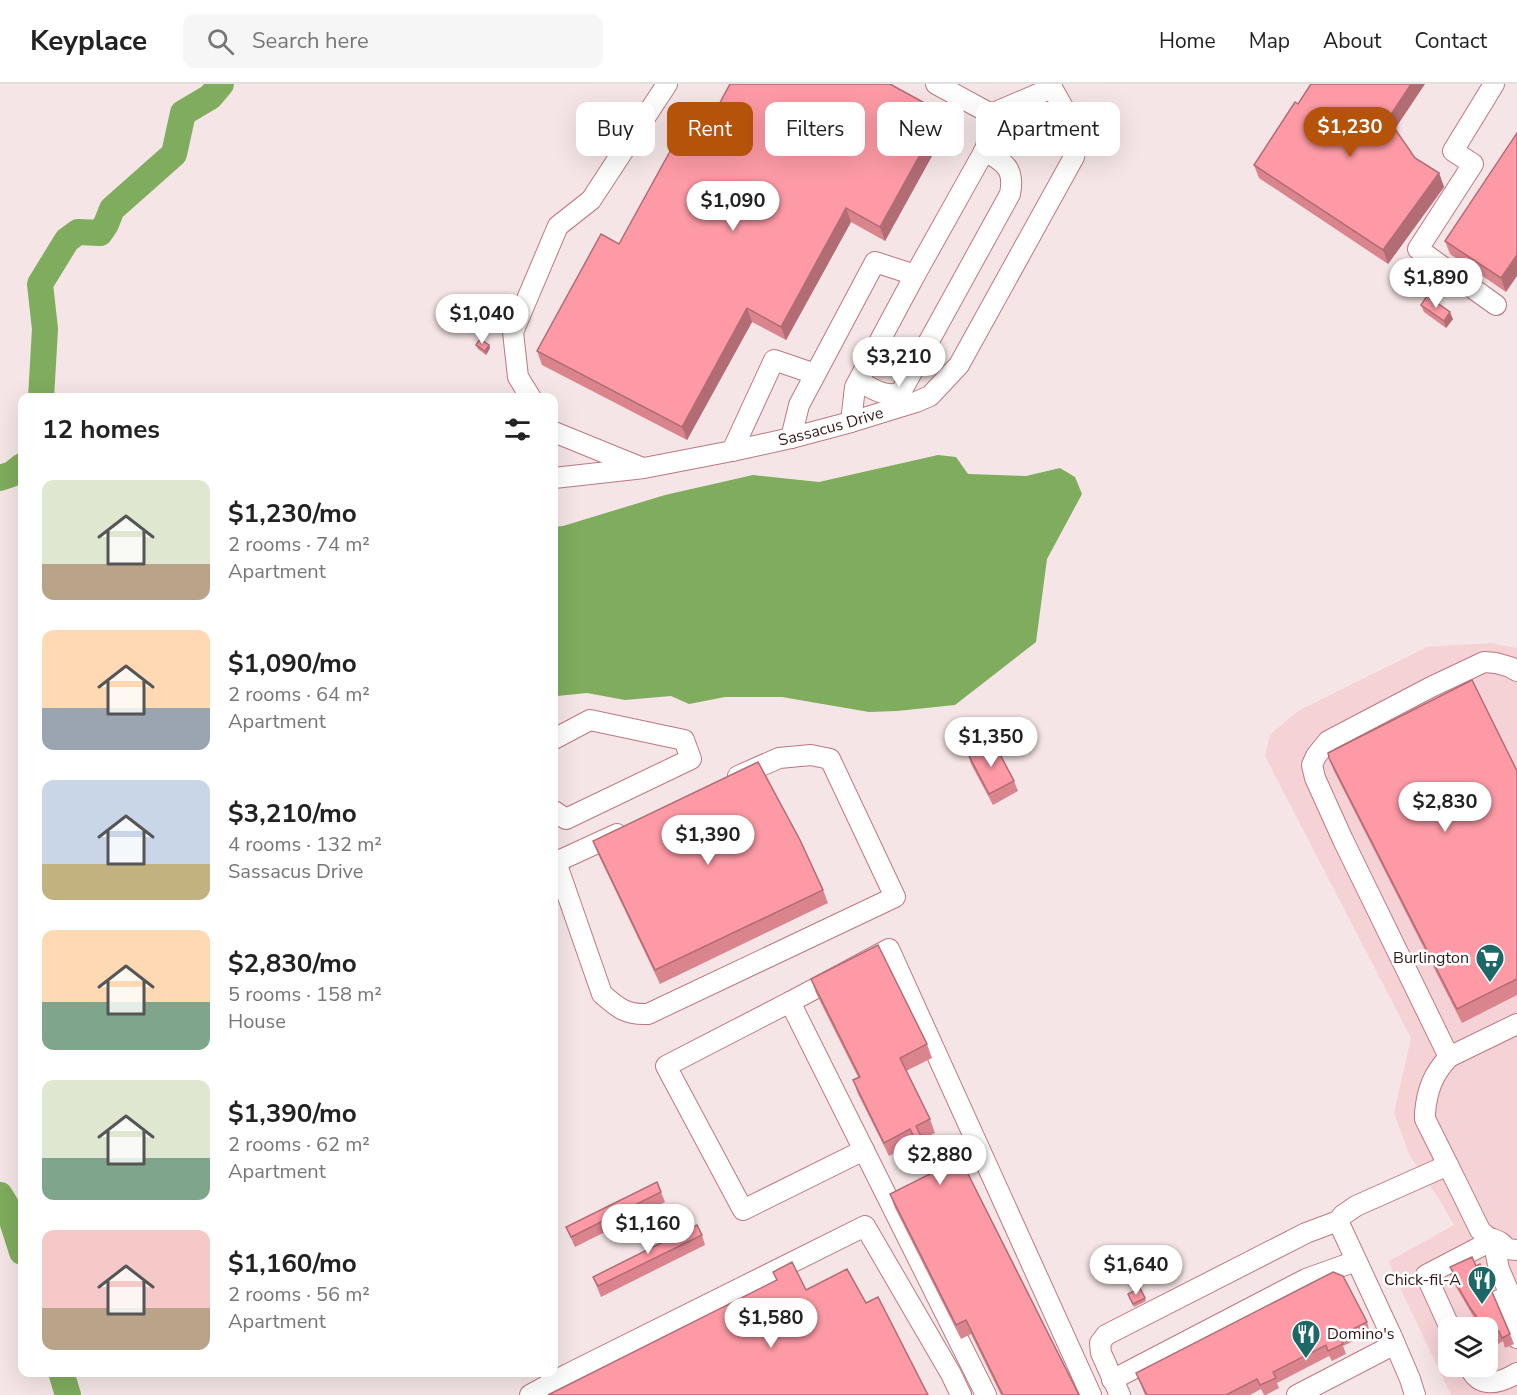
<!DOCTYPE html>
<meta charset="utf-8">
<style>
body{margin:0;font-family:"Nunito Sans",sans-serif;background:#f6f6f6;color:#222;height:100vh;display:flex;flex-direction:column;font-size:22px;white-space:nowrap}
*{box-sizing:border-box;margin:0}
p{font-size:20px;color:#767676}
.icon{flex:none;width:33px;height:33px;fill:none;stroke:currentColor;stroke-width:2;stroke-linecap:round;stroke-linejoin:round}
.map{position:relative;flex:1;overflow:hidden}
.panel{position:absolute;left:18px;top:309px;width:540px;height:984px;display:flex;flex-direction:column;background:#fff;border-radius:12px;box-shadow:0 6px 24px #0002}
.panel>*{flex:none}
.top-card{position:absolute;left:576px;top:18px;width:570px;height:54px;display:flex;gap:12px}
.fabs{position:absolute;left:1438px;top:1233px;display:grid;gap:12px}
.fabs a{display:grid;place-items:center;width:60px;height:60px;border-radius:12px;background:#fff;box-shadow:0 6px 24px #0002;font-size:30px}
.price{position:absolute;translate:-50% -51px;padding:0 14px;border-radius:21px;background:#fff;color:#222;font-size:20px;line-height:39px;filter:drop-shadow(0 2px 3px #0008)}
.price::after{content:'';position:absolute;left:50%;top:36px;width:18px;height:14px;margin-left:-9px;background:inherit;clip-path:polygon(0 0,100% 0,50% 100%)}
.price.selected{background:#b45309;color:#fff}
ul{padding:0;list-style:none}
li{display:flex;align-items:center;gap:18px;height:150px;padding:0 24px}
li span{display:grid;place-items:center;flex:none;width:168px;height:120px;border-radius:12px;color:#555}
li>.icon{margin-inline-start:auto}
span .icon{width:72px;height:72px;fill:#fffc;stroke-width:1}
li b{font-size:26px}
h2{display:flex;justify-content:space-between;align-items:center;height:72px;padding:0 24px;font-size:26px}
.chip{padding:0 21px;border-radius:12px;background:#fff;box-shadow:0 6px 24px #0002;font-size:21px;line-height:54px}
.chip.selected{background:#b45309;color:#fff}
header{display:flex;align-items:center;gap:36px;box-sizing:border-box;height:84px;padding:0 30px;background:#fff;border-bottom:2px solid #e0e0e0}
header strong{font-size:28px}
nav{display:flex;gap:33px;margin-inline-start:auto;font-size:21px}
.search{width:420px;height:54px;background:#f6f6f6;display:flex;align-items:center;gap:15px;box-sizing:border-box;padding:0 21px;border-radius:12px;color:#767676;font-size:22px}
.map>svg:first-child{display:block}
</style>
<header>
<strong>Keyplace</strong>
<div class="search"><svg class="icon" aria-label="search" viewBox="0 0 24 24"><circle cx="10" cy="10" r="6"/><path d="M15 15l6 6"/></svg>Search here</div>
<nav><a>Home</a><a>Map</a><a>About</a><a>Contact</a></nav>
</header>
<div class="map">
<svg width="1517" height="1311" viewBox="0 0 1517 1311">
<rect width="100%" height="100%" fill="#f5e5e6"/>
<path fill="#f5d2d5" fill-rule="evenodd" d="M1491,559L1517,564V1311H1451L1394,1191L1389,1177L1454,1141L1439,1115L1410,1072L1394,1029L1411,954L1265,672L1270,651L1298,627L1427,563ZM1449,1244H1488V1282H1449Z"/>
<path fill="#7fac5d" d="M938,371L956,373L968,390L1026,392L1060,384L1075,393L1082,410L1047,475L1036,558L955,621L897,627L869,628L782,613H725L689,620L671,612L625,616L587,609L557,612L554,614V443L563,442L665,411L753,391L819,398Z"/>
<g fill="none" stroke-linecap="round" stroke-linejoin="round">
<g stroke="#7fac5d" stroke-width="26">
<path d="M41,314L45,245L40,200L67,156L78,148L100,149L106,140L112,125L174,70L183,29L210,13L221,0"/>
<path d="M0,394L12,390L22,382"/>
<path d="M0,1111L8,1124L22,1168"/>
<path d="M61,1288L68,1311"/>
</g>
<g stroke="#be7880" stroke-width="22">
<g id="minor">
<path d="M936,0L991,30L1052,4"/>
<path d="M1494,0L1453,67L1473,80L1418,165L1496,221"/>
<path d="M859,297C871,304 886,315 901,308L1010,110C1015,85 1005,78 984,67"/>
<path d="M531,314L518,293L513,248L558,142L591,116L667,0"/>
<path d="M851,338L855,303L915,191"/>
<path d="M554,348L640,383"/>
<path d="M791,354L799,321L875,178L915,191L986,64L991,30"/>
<path d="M732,367L774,276L815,290"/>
<path id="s1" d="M554,394L644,384L732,367L791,354L851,338L916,318L930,312L959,281L1074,73C1082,47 1061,22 1050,0"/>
<path d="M554,655L590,636L684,656L691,675L566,735L554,727"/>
<path d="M554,776L556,778L602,910C618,924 626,931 648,930L895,813L830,675L811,671L779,674L738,692"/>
<path d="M556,778L617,750"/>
<path d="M790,918L666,982L743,1126L864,1066"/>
<path d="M1449,973L1517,940"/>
<path d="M1448,1081L1480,1146C1489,1156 1491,1153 1500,1158C1503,1160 1505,1163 1507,1165L1517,1166"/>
<path d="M1499,1216L1517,1254"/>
<path d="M1450,1244L1426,1191L1493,1156L1499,1185L1517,1227"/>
<path d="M1469,1282C1479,1305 1499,1300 1517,1289"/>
<path d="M1112,1296L1306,1195L1356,1177"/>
<path d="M530,1311L568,1290L865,1142L951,1290L961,1311"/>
<path d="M986,1311L790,918L889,865L1091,1311"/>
<path d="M1120,1311L1101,1269L1100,1259L1106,1251L1306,1149L1338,1137"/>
<path d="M1297,1311L1395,1260"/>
<path d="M1415,1311L1410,1295L1392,1253L1338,1137L1343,1131L1356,1122L1448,1081L1425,1035V1029C1427,1006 1433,990 1449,973L1343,756L1315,694L1312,681L1316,672L1328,657L1431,603L1484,578L1496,579L1510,583L1517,587"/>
</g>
</g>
<use href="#minor" stroke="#fff" stroke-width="20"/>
</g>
<g fill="#da848e">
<path d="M1298,20L1395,45L1415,74L1439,89L1444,103L1388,180L1259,94L1254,81Z"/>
<path d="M948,43L885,157L851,138L786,256L752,238L687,356L542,281L537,267L702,52Z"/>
<path d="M1517,49L1506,208L1450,170L1445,157Z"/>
<path d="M1421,221L1453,235L1446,244L1424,228Z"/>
<path d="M476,261H489L490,264L486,271L478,265Z"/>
<path d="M968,670L1014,697L1018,707L993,721L971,680Z"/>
<path d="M1329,674L1517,687V911L1462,939L1334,687Z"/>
<path d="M593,757L823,806L828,819L660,900L598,770Z"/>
<path d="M811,895L927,960L932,974L906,987L930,1035L935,1049L922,1055L937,1086L1079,1311H1001L971,1250L961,1255L895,1124L890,1110L931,1090L915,1059L889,1072L858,1010L853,996L858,993L816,909Z"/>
<path d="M661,1108L665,1118L575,1163L566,1143Z"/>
<path d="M702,1151L705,1161L601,1213L593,1193Z"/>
<path d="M1476,1182L1510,1250L1514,1260L1505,1264L1503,1257L1495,1262L1489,1260L1488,1258V1244H1481L1473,1232L1455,1201L1451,1191H1454L1450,1183Z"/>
<path d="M1129,1214H1145L1146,1217L1134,1223Z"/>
<path d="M1367,1238L1370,1249L1343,1262L1346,1270L1332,1277L1329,1272L1277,1299L1279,1304L1266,1311H1264L1261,1305L1250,1311H1145L1136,1289Z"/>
</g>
<g fill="#b16c74">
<path d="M1411,0H1425L1393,48L1388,35Z"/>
<path d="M943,29L948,43L885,157L880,143Z"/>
<path d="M1439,89L1444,103L1388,180L1383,166Z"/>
<path d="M846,124L851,138L786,256L781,243Z"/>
<path d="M1517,171V192L1506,208L1501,194Z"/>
<path d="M747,224L752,238L687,356L682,343Z"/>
<path d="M1450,228L1453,235L1446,244L1444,237Z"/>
<path d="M489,261L490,264L486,271L485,267Z"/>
</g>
<g fill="#fd9aa5" stroke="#b16c74" stroke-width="1.5">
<path d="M730,0H890L943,29L880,143L846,124L781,243L747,224L682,343L537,267L601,150L619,160L684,42L702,52Z"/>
<path d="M1311,0H1411L1388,35L1415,74L1439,89L1383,166L1254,81L1295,18L1298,20Z"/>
<path d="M1517,49V171L1501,194L1445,157Z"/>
<path d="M1427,212L1450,228L1444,237L1421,221Z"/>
<path d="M480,255L489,261L485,267L476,261Z"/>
<path d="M1472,596L1517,687V895L1457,925L1329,674L1328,669Z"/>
<path d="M993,657L1014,697L989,710L968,670Z"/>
<path d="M758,678L800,756L823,806L655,886L593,757Z"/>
<path d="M878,861L927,960L900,974L930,1035L916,1042L937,1086L960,1074L1079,1311H1003L966,1236L956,1241L890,1110L932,1089L910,1045L884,1059L853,996L860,993L811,895Z"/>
<path d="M657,1098L661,1108L571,1153L566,1143Z"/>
<path d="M697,1141L702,1151L598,1202L593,1193Z"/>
<path d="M1472,1173L1476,1182L1480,1180L1510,1250L1502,1254L1499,1247L1491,1251L1488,1250V1244H1482L1476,1232L1469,1222L1451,1191H1455L1450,1183Z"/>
<path d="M792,1178L806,1206L847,1185L866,1219L878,1213L928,1311H548L777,1196L773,1188Z"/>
<path d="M1333,1188L1343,1192L1367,1238L1339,1252L1343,1260L1328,1267L1326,1261L1273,1288L1276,1294L1260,1301L1257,1295L1226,1311H1147L1136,1289Z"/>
<path d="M1140,1204L1145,1214L1133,1220L1128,1210Z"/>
</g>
<defs>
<g id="supermarket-pin" transform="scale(1.5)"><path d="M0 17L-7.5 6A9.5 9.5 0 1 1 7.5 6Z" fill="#1b6867" stroke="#fff"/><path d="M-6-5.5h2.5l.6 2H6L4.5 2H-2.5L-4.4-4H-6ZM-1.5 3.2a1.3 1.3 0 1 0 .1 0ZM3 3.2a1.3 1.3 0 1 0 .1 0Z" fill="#fff"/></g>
<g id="restaurant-pin" transform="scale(1.5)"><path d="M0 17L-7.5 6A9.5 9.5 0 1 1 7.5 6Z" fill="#1b6867" stroke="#fff"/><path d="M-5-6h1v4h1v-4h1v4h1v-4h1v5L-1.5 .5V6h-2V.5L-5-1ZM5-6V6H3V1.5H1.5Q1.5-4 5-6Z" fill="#fff"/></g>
</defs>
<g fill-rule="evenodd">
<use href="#supermarket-pin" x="1490" y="874"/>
<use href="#restaurant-pin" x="1482" y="1196"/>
<use href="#restaurant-pin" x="1306" y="1250"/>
</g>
<g text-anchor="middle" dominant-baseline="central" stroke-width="5" stroke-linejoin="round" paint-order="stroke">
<g font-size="16" fill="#33181b" stroke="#fff">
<text stroke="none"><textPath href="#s1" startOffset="282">Sassacus Drive</textPath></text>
</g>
<g font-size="16" fill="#33181b" stroke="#fff" text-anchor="end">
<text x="1469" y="874">Burlington</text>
<text x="1461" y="1196">Chick-fil-A</text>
<text x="1327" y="1250" text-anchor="start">Domino's</text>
</g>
</g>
</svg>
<div class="fabs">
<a><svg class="icon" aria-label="layers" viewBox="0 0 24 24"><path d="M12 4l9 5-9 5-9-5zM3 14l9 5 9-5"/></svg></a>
</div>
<b class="price selected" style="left:1350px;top:74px">$1,230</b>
<b class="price" style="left:733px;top:148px">$1,090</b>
<b class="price" style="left:1436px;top:225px">$1,890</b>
<b class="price" style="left:482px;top:261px">$1,040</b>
<b class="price" style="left:899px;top:304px">$3,210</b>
<b class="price" style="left:991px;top:684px">$1,350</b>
<b class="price" style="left:1445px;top:749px">$2,830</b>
<b class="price" style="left:708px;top:782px">$1,390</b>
<b class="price" style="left:940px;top:1102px">$2,880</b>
<b class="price" style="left:648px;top:1171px">$1,160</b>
<b class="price" style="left:1136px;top:1212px">$1,640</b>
<b class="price" style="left:771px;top:1265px">$1,580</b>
<div class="top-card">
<a class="chip">Buy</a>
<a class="chip selected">Rent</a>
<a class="chip">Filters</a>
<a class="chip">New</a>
<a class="chip">Apartment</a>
</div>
<section class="panel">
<h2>12 homes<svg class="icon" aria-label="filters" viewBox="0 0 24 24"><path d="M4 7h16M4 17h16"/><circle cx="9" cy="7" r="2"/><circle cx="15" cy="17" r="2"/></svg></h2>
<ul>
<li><span style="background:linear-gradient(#dfe7d0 70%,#b9a48a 0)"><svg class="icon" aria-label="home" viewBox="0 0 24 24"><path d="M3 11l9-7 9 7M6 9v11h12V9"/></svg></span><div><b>$1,230/mo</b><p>2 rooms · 74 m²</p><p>Apartment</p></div></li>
<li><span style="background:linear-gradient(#ffd9b3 65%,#9aa5b1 0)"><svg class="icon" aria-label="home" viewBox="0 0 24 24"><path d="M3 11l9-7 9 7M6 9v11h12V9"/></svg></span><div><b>$1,090/mo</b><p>2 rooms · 64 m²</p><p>Apartment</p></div></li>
<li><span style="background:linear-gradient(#c9d6e8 70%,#c2b280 0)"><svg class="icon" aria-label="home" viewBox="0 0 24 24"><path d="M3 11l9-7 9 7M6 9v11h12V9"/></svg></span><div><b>$3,210/mo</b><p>4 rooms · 132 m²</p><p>Sassacus Drive</p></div></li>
<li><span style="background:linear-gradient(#ffd9b3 60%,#7fa58c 0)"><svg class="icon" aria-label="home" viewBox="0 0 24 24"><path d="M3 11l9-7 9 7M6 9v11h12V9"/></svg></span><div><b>$2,830/mo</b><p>5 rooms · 158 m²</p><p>House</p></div></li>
<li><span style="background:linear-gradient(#dfe7d0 65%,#7fa58c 0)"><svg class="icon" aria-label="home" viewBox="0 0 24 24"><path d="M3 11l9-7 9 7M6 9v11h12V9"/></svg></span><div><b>$1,390/mo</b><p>2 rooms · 62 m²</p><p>Apartment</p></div></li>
<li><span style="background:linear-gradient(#f6c9c9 65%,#b9a48a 0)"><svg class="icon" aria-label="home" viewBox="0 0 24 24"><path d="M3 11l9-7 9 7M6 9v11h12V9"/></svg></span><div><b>$1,160/mo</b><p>2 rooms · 56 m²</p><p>Apartment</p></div></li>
</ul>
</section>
</div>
